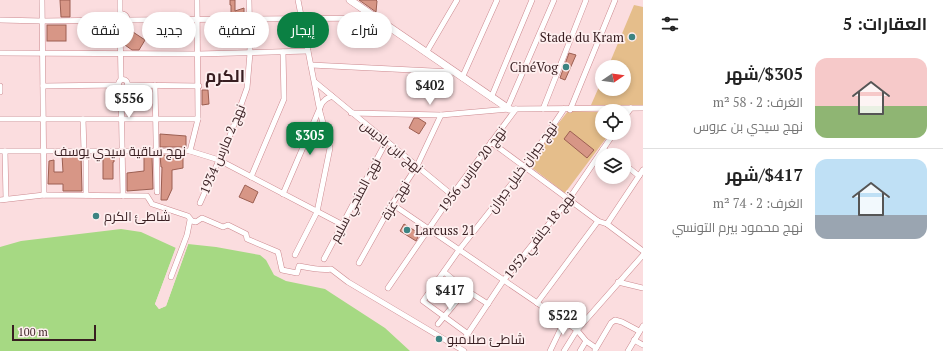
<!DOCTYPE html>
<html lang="ar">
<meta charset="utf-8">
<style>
body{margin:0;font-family:"PT Serif",Cairo,serif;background:#f2f2f2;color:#222;direction:rtl;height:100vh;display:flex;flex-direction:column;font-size:15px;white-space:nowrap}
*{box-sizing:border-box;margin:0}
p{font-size:13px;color:#767676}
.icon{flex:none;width:22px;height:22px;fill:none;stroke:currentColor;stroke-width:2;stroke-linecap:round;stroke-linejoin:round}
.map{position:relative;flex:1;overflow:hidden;direction:ltr}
.drawer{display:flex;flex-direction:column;background:#fff;width:300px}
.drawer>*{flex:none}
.guide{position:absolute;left:12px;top:12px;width:380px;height:36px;direction:rtl;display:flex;gap:8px}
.needle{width:26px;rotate:77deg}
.tools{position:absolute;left:595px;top:60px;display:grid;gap:8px}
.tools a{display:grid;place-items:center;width:36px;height:36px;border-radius:50%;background:#fff;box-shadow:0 2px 6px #0003;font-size:20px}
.scale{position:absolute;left:12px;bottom:10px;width:84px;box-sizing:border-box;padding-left:4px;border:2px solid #381e21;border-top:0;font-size:11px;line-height:14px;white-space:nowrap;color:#381e21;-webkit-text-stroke:3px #feefef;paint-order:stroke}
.price{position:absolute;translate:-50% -34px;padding:0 9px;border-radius:8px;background:#fff;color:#222;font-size:13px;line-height:26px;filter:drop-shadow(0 1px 2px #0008)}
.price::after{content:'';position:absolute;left:50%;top:24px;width:12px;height:9px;margin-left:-6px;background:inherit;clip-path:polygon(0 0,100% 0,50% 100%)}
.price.selected{background:#0b8043;color:#fff}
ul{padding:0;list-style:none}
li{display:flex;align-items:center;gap:12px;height:100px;padding:0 16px}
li+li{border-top:1px solid #e0e0e0}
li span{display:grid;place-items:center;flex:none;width:112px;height:80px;border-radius:12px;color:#555}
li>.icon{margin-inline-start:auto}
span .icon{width:48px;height:48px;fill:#fffc;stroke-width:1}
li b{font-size:17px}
h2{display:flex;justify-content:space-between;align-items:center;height:48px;padding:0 16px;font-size:17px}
.pill{padding:0 14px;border-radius:18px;background:#fff;box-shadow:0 2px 6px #0003;font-size:14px;line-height:36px}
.pill.selected{background:#0b8043;color:#fff}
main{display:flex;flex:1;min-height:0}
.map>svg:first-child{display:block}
</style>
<main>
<section class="drawer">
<h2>العقارات: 5<svg class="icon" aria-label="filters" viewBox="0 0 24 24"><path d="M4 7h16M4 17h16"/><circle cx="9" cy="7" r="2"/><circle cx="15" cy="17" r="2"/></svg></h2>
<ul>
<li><span style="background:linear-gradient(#f6c9c9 60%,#8fb573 0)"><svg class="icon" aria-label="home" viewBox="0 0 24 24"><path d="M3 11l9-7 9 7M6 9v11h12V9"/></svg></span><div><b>$305/شهر</b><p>الغرف: 2 · 58 m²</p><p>نهج سيدي بن عروس</p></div></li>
<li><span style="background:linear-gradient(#bfe0f5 70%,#9aa5b1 0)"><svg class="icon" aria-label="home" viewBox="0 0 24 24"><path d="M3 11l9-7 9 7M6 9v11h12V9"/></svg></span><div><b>$417/شهر</b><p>الغرف: 2 · 74 m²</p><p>نهج محمود بيرم التونسي</p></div></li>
</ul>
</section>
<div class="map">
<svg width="643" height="351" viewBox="0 0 643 351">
<rect width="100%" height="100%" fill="#fbdddf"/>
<g fill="#e5be8b">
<path d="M634,5L643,7V105H591L602,80V89H624V67H608Z"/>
<path d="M568,111L602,112V133H610L565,193L527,164Z"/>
</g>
<path fill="#a6d983" d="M121,229L141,232L176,248L155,304L159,309L166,306L188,244L216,247L260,255L266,260L274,275L286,281L325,289L331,293L385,328L410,351H0V247L21,241Z"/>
<path fill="#fbdddf" d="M189,242L166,306L159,309L155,304L176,247L177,249L157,304L159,307L165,305L186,243Z"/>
<g fill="#d79686" stroke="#9c5f52">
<path d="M60,0H70V17H61Z"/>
<path d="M230,0H235V11L244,8V15H231V5H230Z"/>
<path d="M359,0H376L377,1L376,12Z"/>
<rect x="47" y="25" width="19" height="16"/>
<path d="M133,32L145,40L139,50H132L125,45Z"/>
<path d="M569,53L576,55L565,80L560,78Z"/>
<path d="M202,90H208L209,104L202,105Z"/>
<path d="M414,118H418L426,123L419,134L409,128Z"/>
<path d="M570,131L594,150L587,158L564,139Z"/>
<path d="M160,134L186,136V147H160Z"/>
<path d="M62,155H81L82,191H63V184H48L49,161L54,160V172H63Z"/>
<path d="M103,155H114V162H113V179H103Z"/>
<path d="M160,155L183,156V168L172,170V189L167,200H161L162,167H161Z"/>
<path d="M144,156H152L153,189L127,191V173L144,171Z"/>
<path d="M245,185L258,192L253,203L239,197Z"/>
<path d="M404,224L417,232L415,235L418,237L416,241L400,231Z"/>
</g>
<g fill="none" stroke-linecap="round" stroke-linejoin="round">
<g stroke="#cc898f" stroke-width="6">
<g id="street">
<path d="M42,0L44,195"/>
<path d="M120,0V14"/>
<circle cx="122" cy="19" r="5"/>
<path d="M0,20L42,21L117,20"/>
<path d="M127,20L376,18"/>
<path d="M120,24L121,80"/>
<path d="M0,53L198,54L308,51"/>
<path d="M426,53L457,0"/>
<path d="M311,65L453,72"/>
<path d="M462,78L497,0"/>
<circle cx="123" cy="84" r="4.5"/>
<path d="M315,82L452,195"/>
<path d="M127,85L199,86"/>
<path d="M155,85L157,192"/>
<path d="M0,86V92"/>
<path d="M43,86L118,85"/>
<path d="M121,88L123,196"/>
<path d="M491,98L532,0"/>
<path d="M509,104L554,0"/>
<path d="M543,109L586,0"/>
<path d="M570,110L615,0"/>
<path d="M351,113L441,115L509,109L643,108"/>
<path d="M624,118L631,108"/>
<path d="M0,119H198"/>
<path d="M83,119L84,151"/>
<path d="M491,142L598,221L607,224L643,251"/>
<path d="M603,149L611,155"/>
<path d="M0,151H190L219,160L343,225"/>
<path d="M5,151L6,199"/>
<path d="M86,151V195"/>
<path d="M190,151L198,119L197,0"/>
<path d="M624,164L639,176"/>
<path d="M251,177L284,99L283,52"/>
<path d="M283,194L322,103L326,99L332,96"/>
<path d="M0,200L44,195L147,196L152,204L188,216L192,221L196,222L202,218L223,227L228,225L246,234L247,239L278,252L282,270L297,273L299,266C309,268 322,271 331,269L348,282L464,351"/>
<path d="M200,203L231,133L247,88L250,53L249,0"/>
<path d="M392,204L577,330L586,341L596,348"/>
<path d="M607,224L643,170"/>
<path d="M295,255L317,212L330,148L320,112L298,0"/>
<path d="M324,259L386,142"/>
<path d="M359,263L392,204L417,166L441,115"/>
<path d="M444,272L466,290L488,304"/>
<path d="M171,277L187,235L190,220"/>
<path d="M618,282L643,288"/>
<path d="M388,288L452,195L516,109"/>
<path d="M537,303L598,221"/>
<path d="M438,324L466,290"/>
<path d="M468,334L423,301L459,250L525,167L564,109"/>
<path d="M465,338L503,281L569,199L614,133"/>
<path d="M634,340L643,345"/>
<path d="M595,350L611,323L615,320L622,322L639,331"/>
<path d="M550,351L564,322"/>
<path d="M564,351L577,330L643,255"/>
<path d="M580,351L586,341"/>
<path d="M628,351L643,326"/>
</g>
</g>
<g stroke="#cc898f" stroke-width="8">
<path id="secondary" d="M350,0L509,109"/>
</g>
<use href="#street" stroke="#fff" stroke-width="5"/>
<use href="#secondary" stroke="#fff" stroke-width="7"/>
</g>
<g fill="#3c8482" stroke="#feefef" stroke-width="1.5">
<circle cx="632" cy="37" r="4"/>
<circle cx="566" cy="67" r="4"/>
<circle cx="96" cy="216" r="4"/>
<circle cx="407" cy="230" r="4"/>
<circle cx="439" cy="339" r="4"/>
</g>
<g text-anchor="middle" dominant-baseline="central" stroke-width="3.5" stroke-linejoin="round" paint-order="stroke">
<g font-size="13" fill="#381e21" stroke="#feefef" text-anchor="start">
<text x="624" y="37" text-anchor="end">Stade du Kram</text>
<text x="558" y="67" text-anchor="end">CinéVog</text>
<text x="104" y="216">شاطئ الکرم</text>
<text x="415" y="230">Larcuss 21</text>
<text x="447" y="339">شاطئ صلامبو</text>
</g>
<g font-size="13" fill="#381e21" stroke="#feefef">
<text transform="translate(392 146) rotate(39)">نهج ابن باديس</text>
<text transform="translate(222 149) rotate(-67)">نهج 2 مارس 1934</text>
<text x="120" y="151">نهج ساقية سيدي يوسف</text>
<text transform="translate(522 167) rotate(-54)">نهج جبران خليل جبران</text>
<text transform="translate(472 169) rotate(-53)">نهج 20 مارس 1956</text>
<text transform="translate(355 200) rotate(-62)">نهج المنجي سليم</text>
<text transform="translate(395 200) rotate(-59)">نهج غزة</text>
<text transform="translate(539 235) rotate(-52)">نهج 18 جانفي 1952</text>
</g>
<g font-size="17" font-weight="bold" fill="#381e21" stroke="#feefef">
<text x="225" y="75">الكرم</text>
</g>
</g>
</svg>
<div class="tools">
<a><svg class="needle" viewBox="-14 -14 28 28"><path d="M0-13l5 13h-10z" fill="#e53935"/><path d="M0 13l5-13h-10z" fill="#767676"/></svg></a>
<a><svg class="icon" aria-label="locate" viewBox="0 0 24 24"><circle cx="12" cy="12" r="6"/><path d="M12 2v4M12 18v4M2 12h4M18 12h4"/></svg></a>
<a><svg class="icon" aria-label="layers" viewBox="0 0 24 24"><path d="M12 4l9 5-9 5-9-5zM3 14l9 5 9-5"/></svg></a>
</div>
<div class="scale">100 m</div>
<b class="price" style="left:430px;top:106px">$402</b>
<b class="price" style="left:129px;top:119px">$556</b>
<b class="price selected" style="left:310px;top:156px">$305</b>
<b class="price" style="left:450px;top:311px">$417</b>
<b class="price" style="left:563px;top:336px">$522</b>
<div class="guide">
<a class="pill">شراء</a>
<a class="pill selected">إيجار</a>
<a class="pill">تصفية</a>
<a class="pill">جديد</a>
<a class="pill">شقة</a>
</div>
</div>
</main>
